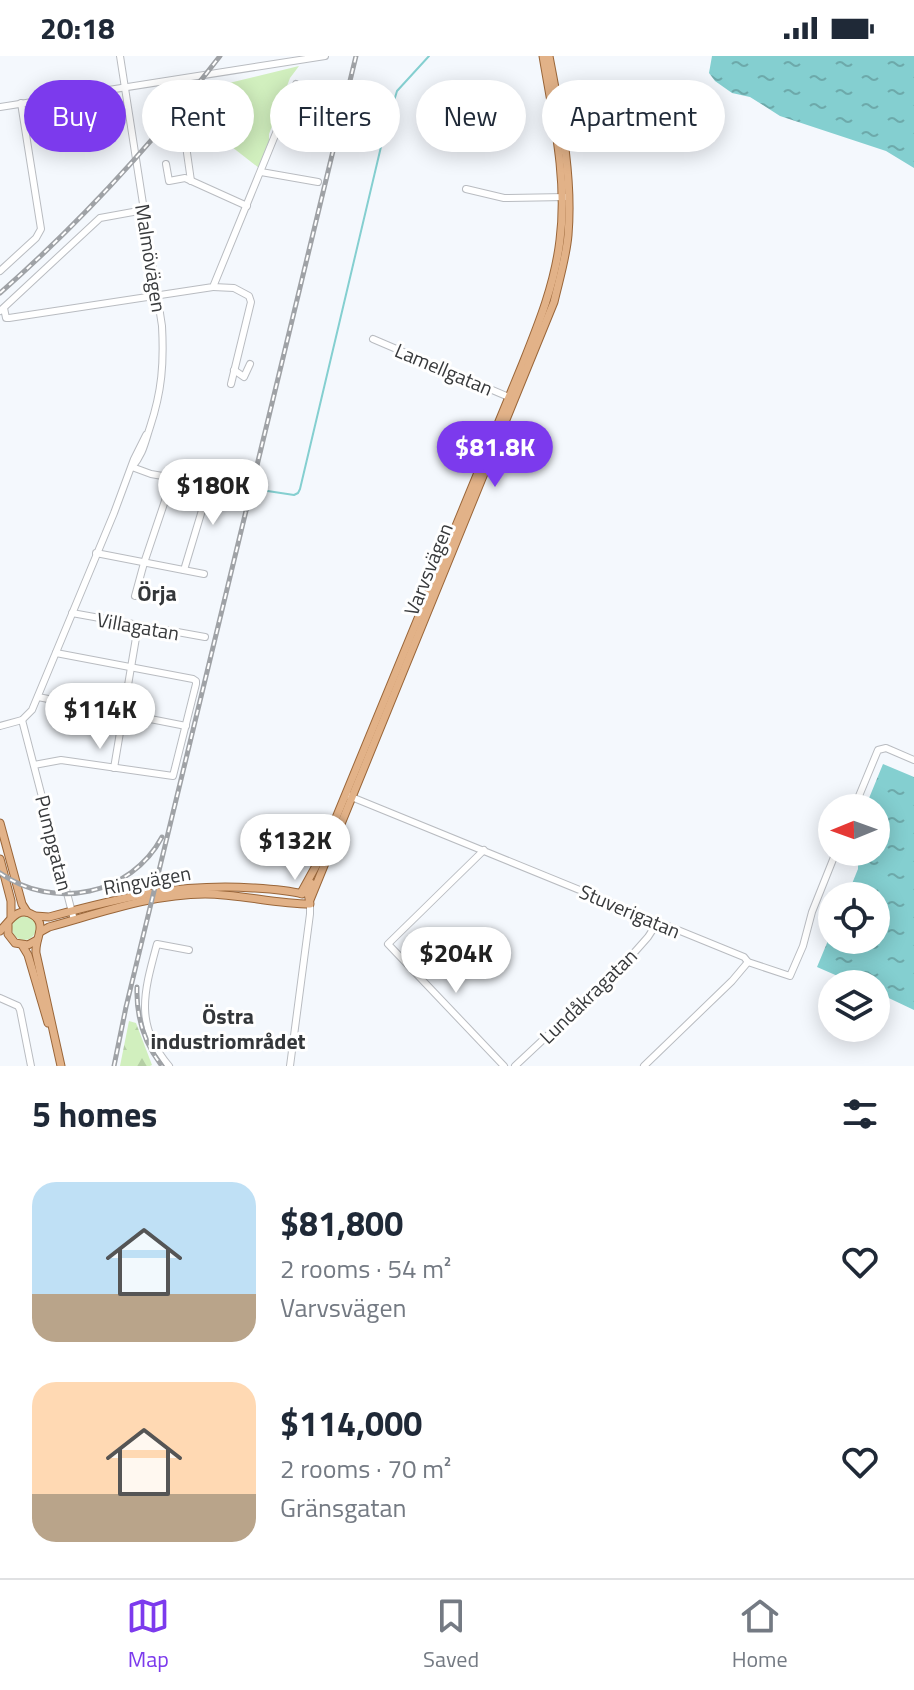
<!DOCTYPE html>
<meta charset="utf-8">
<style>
body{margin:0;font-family:"Titillium Web",sans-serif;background:#f6f6f7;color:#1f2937;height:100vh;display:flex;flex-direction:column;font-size:30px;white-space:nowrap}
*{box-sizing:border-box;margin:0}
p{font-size:26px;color:#747a83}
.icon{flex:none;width:44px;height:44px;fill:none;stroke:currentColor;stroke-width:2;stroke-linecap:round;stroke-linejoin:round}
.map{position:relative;height:1010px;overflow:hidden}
.drawer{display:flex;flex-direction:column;background:#fff;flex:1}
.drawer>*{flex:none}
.hud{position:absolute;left:24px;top:24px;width:866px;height:72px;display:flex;gap:16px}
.needle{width:52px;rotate:269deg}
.controls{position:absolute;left:818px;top:738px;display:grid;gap:16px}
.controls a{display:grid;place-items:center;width:72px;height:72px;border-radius:50%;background:#fff;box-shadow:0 4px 20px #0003;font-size:40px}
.price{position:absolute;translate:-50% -68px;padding:0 18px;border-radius:28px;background:#fff;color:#222;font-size:26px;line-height:52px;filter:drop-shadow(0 2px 4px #0008)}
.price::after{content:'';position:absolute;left:50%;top:48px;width:24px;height:18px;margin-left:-12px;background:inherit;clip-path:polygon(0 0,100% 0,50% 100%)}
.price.selected{background:#7c3aed;color:#fff}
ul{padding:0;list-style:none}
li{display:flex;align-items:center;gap:24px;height:200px;padding:0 32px}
li span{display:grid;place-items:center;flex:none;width:224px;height:160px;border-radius:24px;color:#555}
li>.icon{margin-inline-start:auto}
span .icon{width:96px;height:96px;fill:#fffc;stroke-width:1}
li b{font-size:34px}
h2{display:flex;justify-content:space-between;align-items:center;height:96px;padding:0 32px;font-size:34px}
.pill{padding:0 28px;border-radius:36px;background:#fff;box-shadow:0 4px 20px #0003;font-size:28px;line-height:72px}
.pill.selected{background:#7c3aed;color:#fff}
.status{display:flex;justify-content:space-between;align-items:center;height:56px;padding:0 40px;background:#fff;direction:ltr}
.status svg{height:22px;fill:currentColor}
.menu{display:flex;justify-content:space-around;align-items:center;height:112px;border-top:2px solid #e0e1e3;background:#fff;font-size:22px;color:#747a83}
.menu a{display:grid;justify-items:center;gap:4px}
.menu .selected{color:#7c3aed}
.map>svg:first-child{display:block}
</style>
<div class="status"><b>20:18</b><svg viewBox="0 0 49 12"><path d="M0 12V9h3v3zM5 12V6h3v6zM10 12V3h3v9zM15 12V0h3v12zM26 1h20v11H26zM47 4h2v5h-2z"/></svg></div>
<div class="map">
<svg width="914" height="1010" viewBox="0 0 914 1010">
<defs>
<pattern id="forest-firs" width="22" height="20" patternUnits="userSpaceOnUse" patternTransform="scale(2)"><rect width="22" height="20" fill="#d1efbe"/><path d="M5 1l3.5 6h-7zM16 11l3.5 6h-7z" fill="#b4cea4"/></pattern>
<pattern id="water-ripples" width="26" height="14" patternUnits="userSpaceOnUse" patternTransform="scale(2)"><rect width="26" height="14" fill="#84cfd0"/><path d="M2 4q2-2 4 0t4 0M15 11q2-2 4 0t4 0" fill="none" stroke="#6da9aa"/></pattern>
</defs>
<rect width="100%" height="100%" fill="#f4f8fd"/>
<g fill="#d1efbe">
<path d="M299,10L290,22L269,78V89L259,112L186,55L204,33Z"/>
<circle cx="24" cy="872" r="12"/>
</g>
<path fill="url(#forest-firs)" d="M129,965L136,967L152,1009L150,1010H120Z"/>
<g fill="url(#water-ripples)">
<path d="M712,0H914V112L886,95L780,60L750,41L732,37L715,25L709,17Z"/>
<path d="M883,708L914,721V954L876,936V928H856L817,911L832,875V884H876V840H847L858,813V808L853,803L856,796H876V752H865Z"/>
</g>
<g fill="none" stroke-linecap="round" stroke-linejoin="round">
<g stroke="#84cfd0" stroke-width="2">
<path d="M248,432L250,431"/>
<path d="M261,434L294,439L298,437L300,433L384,78L397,35L429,0"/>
</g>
<g stroke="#b9bcc1" stroke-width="8">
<g id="minor">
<path d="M120,0L162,270C164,307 162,335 150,371C145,386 143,399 132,411"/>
<path d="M0,51L325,0"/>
<path d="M183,69L191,125"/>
<path d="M166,108L169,125L185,122L247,150"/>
<path d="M261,116L318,126"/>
<path d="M466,133L504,142L566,141"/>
<path d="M0,215L36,182L41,173L21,47"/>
<path d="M213,231L234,232L249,240L251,246L231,328"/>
<path d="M4,252L6,262H9L213,231L296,28"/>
<path d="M0,255L100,162L144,154"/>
<path d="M373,283L511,342"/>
<path d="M234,314L244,321L250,308"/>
<path d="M132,411L151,418L208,428L209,431L184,514"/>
<path d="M96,497L204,518"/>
<path d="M135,540L144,507L173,421"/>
<path d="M72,557L205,581"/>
<path d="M38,641L186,670"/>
<path d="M22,664L74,864"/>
<path d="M0,670L22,664L32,654L114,457L134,403L146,379"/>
<path d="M34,709L61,704L173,720L196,628V625L193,623L56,597"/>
<path d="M114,712L138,570"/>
<path d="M349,740L744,901L748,906L790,920L803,890L812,856L836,796"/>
<path d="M854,752L878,694L886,692L914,704"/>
<path d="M484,794L388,888L504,1010"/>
<path d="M0,942L18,950L20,954L31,1010"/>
<path d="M169,1010C134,969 144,936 157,888L189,894"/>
<path d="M290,1010L310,858V848"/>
<path d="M515,1010L625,907L648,881L657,867"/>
<path d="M644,1010L732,925L748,906"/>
</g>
</g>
<g stroke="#9a6639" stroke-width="9">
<g id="major">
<path d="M0,767L22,848L27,856"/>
<path d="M0,803L11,845V861"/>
<path d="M301,837L317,808L523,307C539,267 555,227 560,184C568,123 553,60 543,0"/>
<path d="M310,844L554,246C559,224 566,202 568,179C573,119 560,59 549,0"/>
<path d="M35,860L49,861C120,842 179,827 253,832C269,833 287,834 302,838"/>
<path d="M8,868V878L15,887L28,889L37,884"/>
<path d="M0,875C9,866 18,849 33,859C37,861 40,866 40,870C41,878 35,886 36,897L61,1010"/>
<path d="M40,876L49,871C100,857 152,838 205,838C240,838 275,848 310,848L308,837L311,827"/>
<path d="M22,889L28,899L48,967"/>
</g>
</g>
<use href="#minor" stroke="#fff" stroke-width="6"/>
<use href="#major" stroke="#e2b288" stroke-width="7"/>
<g stroke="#9fa2a6" stroke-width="5">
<g id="rail">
<path d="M0,237C81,166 154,86 220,0"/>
<path d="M0,817C54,855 131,839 162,781"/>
<path d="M137,931C136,960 144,987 162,1010"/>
<path d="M114,1010L126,951L356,0"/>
</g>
</g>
<use href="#rail" stroke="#fff" stroke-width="2" stroke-dasharray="6" stroke-linecap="butt"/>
</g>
<g text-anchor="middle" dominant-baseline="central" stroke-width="6" stroke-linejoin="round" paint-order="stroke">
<g font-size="20" fill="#383a3c" stroke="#fff">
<text transform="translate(151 202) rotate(81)">Malmövägen</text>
<text transform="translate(444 313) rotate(23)">Lamellgatan</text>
<text transform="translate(428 513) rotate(-68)">Varvsvägen</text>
<text transform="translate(138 570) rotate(10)">Villagatan</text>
<text transform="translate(54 787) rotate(76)">Pumpgatan</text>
<text transform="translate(147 824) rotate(-10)">Ringvägen</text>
<text transform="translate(630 855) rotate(23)">Stuverigatan</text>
<text transform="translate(588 940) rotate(-44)">Lundåkragatan</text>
</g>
<g font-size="22" font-weight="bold" fill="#34373a" stroke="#fff">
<text x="157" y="537">Örja</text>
<text x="228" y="960">Östra<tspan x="228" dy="25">industriområdet</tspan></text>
</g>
</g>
</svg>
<div class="controls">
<a><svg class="needle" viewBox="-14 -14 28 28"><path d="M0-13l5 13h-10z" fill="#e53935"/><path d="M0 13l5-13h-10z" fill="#747a83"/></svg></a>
<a><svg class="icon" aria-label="locate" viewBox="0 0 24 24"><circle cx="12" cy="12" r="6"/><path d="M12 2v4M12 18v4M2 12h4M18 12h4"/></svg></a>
<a><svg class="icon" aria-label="layers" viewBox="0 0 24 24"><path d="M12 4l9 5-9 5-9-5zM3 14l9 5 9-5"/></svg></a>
</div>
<b class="price selected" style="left:495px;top:433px">$81.8K</b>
<b class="price" style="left:213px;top:471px">$180K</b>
<b class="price" style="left:100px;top:695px">$114K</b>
<b class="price" style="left:295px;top:826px">$132K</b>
<b class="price" style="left:456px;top:939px">$204K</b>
<div class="hud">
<a class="pill selected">Buy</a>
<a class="pill">Rent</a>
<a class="pill">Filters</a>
<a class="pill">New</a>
<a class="pill">Apartment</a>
</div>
</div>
<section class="drawer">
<h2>5 homes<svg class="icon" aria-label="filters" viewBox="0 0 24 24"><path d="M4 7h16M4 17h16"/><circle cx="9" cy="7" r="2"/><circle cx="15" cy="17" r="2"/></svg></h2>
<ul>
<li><span style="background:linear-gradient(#bfe0f5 70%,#b9a48a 0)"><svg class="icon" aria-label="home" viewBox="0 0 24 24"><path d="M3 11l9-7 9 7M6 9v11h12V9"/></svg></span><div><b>$81,800</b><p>2 rooms · 54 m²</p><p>Varvsvägen</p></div><svg class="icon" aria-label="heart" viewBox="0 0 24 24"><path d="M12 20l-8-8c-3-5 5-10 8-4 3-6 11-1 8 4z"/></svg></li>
<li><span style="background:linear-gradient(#ffd9b3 70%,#b9a48a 0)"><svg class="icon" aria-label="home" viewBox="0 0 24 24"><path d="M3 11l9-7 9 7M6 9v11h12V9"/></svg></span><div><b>$114,000</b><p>2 rooms · 70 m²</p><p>Gränsgatan</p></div><svg class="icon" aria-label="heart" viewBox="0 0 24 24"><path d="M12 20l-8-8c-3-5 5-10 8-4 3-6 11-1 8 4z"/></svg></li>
</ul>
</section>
<nav class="menu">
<a class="selected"><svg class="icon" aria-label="map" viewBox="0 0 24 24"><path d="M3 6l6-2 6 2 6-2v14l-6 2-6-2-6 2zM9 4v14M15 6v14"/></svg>Map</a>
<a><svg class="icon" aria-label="saved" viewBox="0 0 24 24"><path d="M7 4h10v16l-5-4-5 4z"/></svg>Saved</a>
<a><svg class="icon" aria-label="home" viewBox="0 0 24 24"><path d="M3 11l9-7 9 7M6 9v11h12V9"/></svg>Home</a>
</nav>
